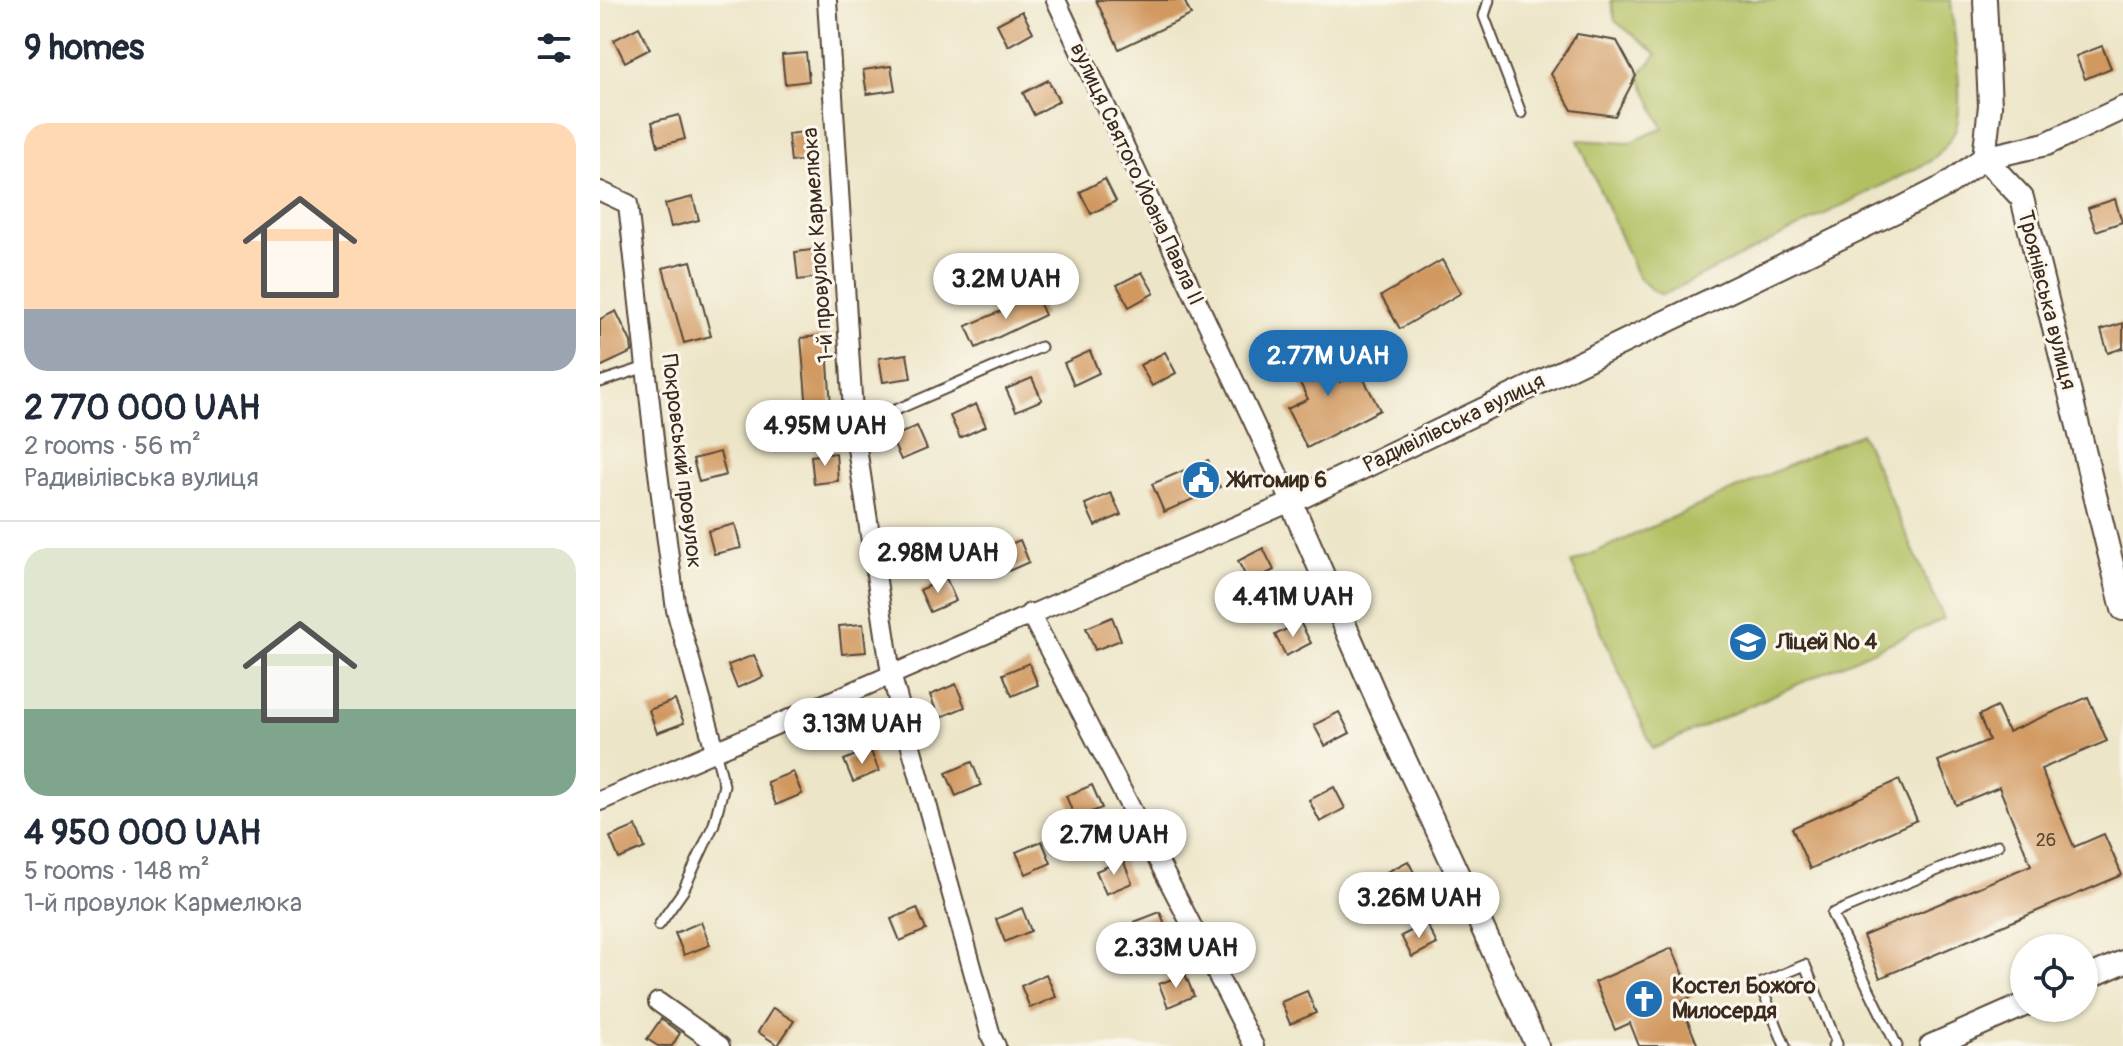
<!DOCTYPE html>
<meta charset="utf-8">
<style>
body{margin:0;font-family:Pangolin,sans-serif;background:#f6f6f7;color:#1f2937;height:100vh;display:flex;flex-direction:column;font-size:30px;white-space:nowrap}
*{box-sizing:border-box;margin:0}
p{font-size:26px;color:#747a83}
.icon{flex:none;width:44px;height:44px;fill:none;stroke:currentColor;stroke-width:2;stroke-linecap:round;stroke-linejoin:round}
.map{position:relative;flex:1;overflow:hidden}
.sheet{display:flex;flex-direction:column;background:#fff;width:600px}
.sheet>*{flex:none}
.controls{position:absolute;left:1410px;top:934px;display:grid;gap:16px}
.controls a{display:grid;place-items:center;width:88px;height:88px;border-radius:50%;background:#fff;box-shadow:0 2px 6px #0004;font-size:40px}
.price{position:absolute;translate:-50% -68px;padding:0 18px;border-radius:28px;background:#fff;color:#222;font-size:26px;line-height:52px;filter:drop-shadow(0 2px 4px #0008)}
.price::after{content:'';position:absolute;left:50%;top:48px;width:24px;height:18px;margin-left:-12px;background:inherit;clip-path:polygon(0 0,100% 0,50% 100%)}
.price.selected{background:#1f6fb2;color:#fff}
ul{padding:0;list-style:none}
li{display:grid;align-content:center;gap:16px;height:424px;padding:0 24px}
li+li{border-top:2px solid #e0e1e3}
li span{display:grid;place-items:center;height:248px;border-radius:24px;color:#555}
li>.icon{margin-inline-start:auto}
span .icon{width:144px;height:144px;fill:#fffc;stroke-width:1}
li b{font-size:34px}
h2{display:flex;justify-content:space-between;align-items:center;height:96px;padding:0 24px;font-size:34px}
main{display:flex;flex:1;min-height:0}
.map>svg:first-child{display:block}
</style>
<main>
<section class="sheet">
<h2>9 homes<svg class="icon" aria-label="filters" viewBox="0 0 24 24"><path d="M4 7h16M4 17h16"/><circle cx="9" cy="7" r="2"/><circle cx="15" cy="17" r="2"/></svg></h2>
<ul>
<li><span style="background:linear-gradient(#ffd9b3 75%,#9aa5b1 0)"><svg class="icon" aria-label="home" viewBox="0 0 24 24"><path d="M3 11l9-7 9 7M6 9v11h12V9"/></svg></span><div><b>2 770 000 UAH</b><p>2 rooms · 56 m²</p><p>Радивілівська вулиця</p></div></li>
<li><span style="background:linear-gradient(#dfe7d0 65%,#7fa58c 0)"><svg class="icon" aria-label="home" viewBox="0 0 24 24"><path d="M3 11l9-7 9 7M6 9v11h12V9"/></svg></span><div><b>4 950 000 UAH</b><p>5 rooms · 148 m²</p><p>1-й провулок Кармелюка</p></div></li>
</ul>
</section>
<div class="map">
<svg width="1523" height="1046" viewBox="0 0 1523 1046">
<rect width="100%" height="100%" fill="#fbf7ec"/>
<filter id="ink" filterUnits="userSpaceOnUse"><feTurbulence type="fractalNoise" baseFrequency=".0125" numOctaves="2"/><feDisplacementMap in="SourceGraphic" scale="16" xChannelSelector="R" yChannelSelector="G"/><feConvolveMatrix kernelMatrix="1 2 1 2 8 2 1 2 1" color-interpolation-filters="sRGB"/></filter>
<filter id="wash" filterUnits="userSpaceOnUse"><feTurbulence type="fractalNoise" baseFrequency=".006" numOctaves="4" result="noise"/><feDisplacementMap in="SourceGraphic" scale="32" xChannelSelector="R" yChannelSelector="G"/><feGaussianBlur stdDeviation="1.8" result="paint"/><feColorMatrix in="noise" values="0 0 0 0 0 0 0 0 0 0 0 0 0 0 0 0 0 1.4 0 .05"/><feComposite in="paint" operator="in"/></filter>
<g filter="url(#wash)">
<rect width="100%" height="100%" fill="#ece5c7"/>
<g fill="#b2c062" stroke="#767540" stroke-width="2">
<path d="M1011,0H1351C1353,31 1365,100 1356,128C1350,143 1341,152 1329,162L1063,295L1053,291L1038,277L978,140L1029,143L1063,128L1039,75L1057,54L1015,21Z"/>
<path d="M1261,433L1344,619L1053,749L971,563Z"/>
</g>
<g id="blocks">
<g fill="#d19960">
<path d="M496,0H584L591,15L519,49Z"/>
<path d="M422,11L433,32L408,46L397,24Z"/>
<path d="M39,27L50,49L25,62L14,40Z"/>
<path d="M977,34L1017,41L1036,76L1015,116L972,110L951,74Z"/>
<path d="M1502,46L1511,68L1485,79L1476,56Z"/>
<path d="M206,53L209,81L185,84L182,55Z"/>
<path d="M291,66L295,90L267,94L263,70Z"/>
<path d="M448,80L459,101L434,115L423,93Z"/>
<path d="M79,115L85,139L58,146L52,122Z"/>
<path d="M212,131L215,159L191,162L188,134Z"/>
<path d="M505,179L516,201L491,214L480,192Z"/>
<path d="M93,197L99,220L71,227L65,204Z"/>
<path d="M1515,199L1522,222L1496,231L1488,208Z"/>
<path d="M219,249L222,277L198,280L195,252Z"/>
<path d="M842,260L861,293L800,329L781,296Z"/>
<path d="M91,261L111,336L84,343L63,268Z"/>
<path d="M542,272L554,293L529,307L517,285Z"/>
<path d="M435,293L445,315L376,348L366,326L411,307L410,304Z"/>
<path d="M16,311L31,342L32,352L0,367V319Z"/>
<path d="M1523,323V348L1508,353L1501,330Z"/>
<path d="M226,335L232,420L208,422L201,338Z"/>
<path d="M721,344L740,382L760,372L780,410L707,448L687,409L708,399L689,361Z"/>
<path d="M490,351L499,373L474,385L464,363Z"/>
<path d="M565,352L576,373L552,386L540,365Z"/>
<path d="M307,354L311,378L283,382L279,358Z"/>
<path d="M432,378L442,400L416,411L406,389Z"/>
<path d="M376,404L386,426L360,438L350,416Z"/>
<path d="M317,426L327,449L301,460L291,438Z"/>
<path d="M120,452L126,475L99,482L93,459Z"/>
<path d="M236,453L238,481L214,484L211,456Z"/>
<path d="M608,460L620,487L564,512L552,484Z"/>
<path d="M511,493L521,515L495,526L485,504Z"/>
<path d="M135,524L141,548L114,554L108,531Z"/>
<path d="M420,540L429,562L404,573L394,551Z"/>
<path d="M663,548L674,570L649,583L638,561Z"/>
<path d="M346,578L356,601L330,612L320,590Z"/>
<path d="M512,617L521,640L495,650L486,628Z"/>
<path d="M700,622L711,643L686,656L675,635Z"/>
<path d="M263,624L266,652L242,654L239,626Z"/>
<path d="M154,655L163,677L137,688L128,665Z"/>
<path d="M429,663L438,685L412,696L403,674Z"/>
<path d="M356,684L365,707L339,718L330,695Z"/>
<path d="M1488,697L1507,741L1441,769L1474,847L1504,834L1522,875L1280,978L1263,936L1431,865L1399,787L1356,805L1338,761L1389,740L1379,715L1397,707L1408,732Z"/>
<path d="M75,700L84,723L57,733L49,710Z"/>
<path d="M739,712L750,733L725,746L714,725Z"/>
<path d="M270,749L279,771L253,782L244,760Z"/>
<path d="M372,762L381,785L356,796L346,773Z"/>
<path d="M193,772L202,794L176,805L167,782Z"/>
<path d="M1299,780L1317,820L1210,869L1192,828Z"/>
<path d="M492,785L502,808L475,818L466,796Z"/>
<path d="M734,787L745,808L720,822L709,800Z"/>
<path d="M36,826L45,848L19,859L10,837Z"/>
<path d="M442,841L451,863L426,874L416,852Z"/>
<path d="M523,860L532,883L506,894L496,871Z"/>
<path d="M808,861L819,882L794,896L783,874Z"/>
<path d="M317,908L326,930L300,941L291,919Z"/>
<path d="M422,908L431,931L405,942L396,919Z"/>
<path d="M560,912L569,934L543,945L534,922Z"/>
<path d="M101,922L110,945L84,955L75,933Z"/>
<path d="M826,923L837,944L812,957L801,936Z"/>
<path d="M1072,948L1093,996L1080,1002L1098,1046H1039L1030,1023L1015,1030L995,982Z"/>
<path d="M446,974L456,997L430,1008L421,986Z"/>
<path d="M585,974L594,996L568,1007L559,984Z"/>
<path d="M707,991L716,1013L690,1024L681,1002Z"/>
<path d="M173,1008L194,1021L178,1045L158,1032Z"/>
<path d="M61,1019L80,1033L72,1046H58L47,1039Z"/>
</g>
</g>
</g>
<g filter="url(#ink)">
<use href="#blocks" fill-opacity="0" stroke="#564637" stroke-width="2"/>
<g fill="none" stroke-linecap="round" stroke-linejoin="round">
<g stroke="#564637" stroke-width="13">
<g id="service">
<path d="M889,0L884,16L921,113"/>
<path d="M0,382L46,367"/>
<path d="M254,428L441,347"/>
<path d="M59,925L83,891L114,824L124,785L115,750"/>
<path d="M1185,1046L1160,984L1205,965L1237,1044L1233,1046"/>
<path d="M1297,1046L1232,914L1398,845"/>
</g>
</g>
<g stroke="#564637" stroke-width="22">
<g id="minor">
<path d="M227,0L254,428L291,674L391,1036L396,1046"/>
<path d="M0,191L28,204L56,457L76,610L115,750"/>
<path d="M430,613L654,1046"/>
<path d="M0,801L691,502L456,0"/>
<path d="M58,1002L120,1046"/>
</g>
</g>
<g stroke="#564637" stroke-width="26">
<g id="tertiary">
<path d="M1384,158L1422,198L1523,609"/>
<path d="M1384,158L1390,106L1385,0"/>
<path d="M1484,979L1523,962"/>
<path d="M937,1046L780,706L691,502L1300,209L1345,186L1384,158L1446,144L1523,108"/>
<path d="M1331,1046L1424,1005"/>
</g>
</g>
<use href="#service" stroke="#fff" stroke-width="9"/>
<use href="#minor" stroke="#fff" stroke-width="18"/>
<use href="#tertiary" stroke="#fff" stroke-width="22"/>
</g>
</g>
<defs>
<g id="civic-disc" transform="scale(2)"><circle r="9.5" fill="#1f6fb2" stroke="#fbf7ec"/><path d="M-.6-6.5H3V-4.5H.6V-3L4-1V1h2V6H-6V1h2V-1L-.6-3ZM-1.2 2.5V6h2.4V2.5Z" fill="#fff"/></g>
<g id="school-disc" transform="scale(2)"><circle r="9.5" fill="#1f6fb2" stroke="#fbf7ec"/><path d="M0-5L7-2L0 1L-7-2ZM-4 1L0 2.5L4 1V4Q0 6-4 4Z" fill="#fff"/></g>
<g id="church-disc" transform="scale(2)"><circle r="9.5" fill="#1f6fb2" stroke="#fbf7ec"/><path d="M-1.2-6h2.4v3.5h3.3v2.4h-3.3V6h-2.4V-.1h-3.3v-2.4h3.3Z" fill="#fff"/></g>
</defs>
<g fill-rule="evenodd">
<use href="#civic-disc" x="601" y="480"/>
<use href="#school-disc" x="1148" y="642"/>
<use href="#church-disc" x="1044" y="999"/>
</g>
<g text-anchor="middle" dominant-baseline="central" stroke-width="6" stroke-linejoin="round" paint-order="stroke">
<g font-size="18" fill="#60462e">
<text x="1446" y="840">26</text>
</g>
<g font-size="22" fill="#3b2a1e" stroke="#fbf7ec">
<text transform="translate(537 174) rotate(65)">вулиця Святого Йоана Павла II</text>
<text transform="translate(218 245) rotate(-94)">1-й провулок Кармелюка</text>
<text transform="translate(1447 300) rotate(76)">Троянівська вулиця</text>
<text transform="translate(854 423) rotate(-26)">Радивілівська вулиця</text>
<text transform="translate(82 461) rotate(83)">Покровський провулок</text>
</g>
<g font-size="22" font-weight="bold" fill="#3b2a1e" stroke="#fbf7ec" text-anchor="start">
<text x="629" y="480">Житомир 6</text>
<text x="1176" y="642">Ліцей № 4</text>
<text x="1072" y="986">Костел Божого<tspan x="1072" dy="25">Милосердя</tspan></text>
</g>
</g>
</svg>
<div class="controls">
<a><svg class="icon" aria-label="locate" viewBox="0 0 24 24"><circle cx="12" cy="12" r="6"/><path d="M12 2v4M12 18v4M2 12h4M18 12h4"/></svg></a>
</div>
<b class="price" style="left:406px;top:321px">3.2M UAH</b>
<b class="price selected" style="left:728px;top:398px">2.77M UAH</b>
<b class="price" style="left:225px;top:468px">4.95M UAH</b>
<b class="price" style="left:338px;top:595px">2.98M UAH</b>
<b class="price" style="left:693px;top:639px">4.41M UAH</b>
<b class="price" style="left:262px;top:766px">3.13M UAH</b>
<b class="price" style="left:514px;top:877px">2.7M UAH</b>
<b class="price" style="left:819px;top:940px">3.26M UAH</b>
<b class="price" style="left:576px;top:990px">2.33M UAH</b>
</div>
</main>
